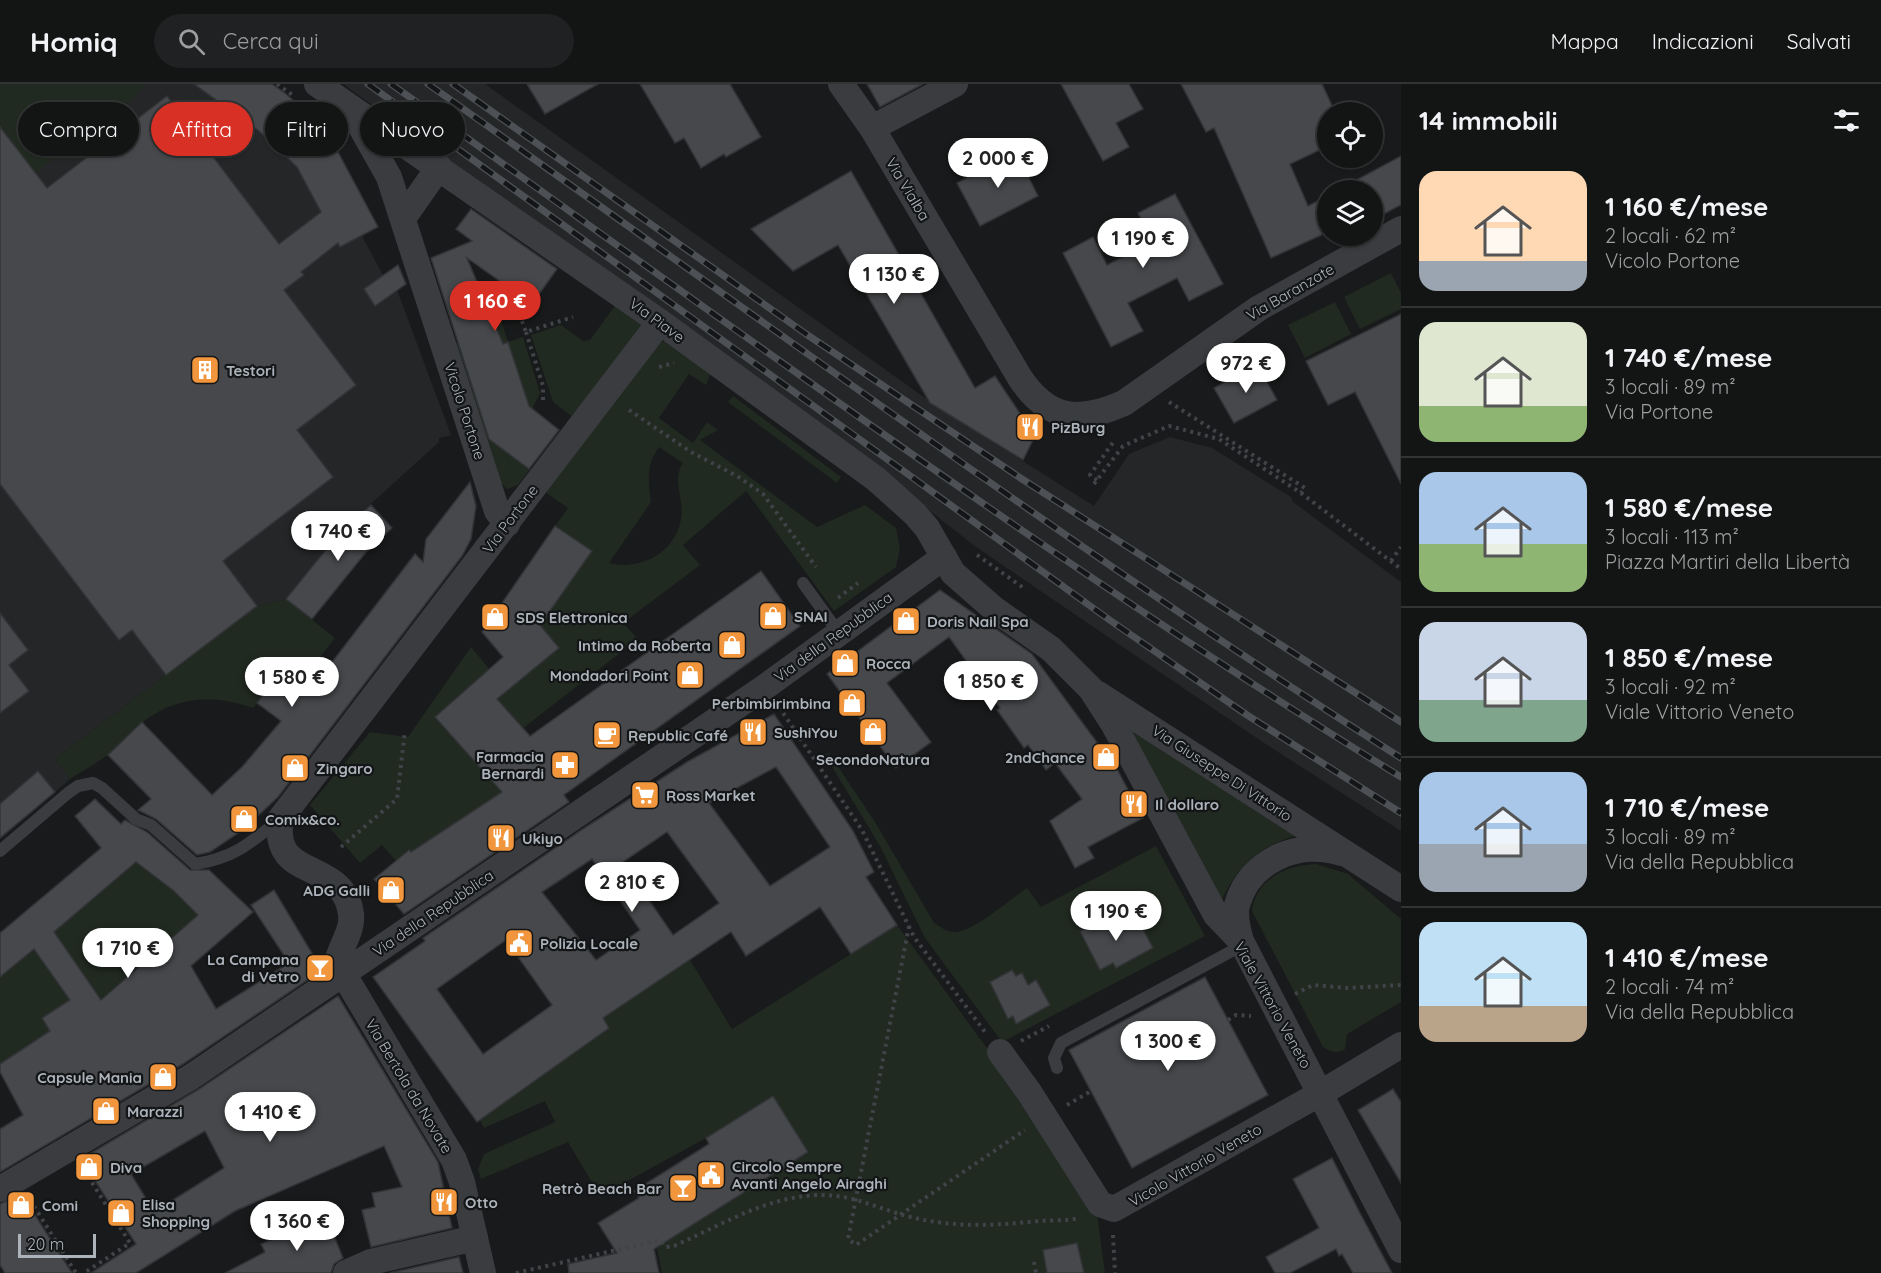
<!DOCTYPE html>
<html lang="it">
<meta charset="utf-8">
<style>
body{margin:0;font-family:Quicksand,sans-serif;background:#202122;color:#f1f3f6;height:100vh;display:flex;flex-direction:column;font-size:22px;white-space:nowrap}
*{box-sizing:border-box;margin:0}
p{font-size:20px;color:#9d9ea0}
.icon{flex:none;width:33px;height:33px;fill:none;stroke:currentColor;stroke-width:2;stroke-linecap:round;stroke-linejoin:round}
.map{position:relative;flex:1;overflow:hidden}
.panel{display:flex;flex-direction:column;background:#131414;width:480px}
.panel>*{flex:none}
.top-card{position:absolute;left:18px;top:18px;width:570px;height:54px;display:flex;gap:12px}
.fabs{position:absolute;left:1317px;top:18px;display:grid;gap:12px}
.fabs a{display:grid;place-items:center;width:66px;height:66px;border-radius:50%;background:#131414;box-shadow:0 2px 4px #0004,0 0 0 2px #323334;font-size:30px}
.scale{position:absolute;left:18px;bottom:15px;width:78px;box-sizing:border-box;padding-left:6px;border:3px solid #acb3bb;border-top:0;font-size:16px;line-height:21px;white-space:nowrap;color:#acb3bb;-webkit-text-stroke:4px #141516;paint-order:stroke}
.price{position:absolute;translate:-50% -51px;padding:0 14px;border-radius:21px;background:#fff;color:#222;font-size:20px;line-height:39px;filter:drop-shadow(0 2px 3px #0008)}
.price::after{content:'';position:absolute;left:50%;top:36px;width:18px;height:14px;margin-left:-9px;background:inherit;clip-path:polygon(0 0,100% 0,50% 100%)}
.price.current{background:#d93025;color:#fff}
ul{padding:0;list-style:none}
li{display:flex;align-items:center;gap:18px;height:150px;padding:0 18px}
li+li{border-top:2px solid #323334}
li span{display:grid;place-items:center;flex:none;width:168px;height:120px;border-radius:18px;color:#555}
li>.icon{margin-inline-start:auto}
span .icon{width:72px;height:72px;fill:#fffc;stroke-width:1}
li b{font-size:26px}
h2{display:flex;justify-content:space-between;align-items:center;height:72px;padding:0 18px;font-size:26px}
.tag{padding:0 21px;border-radius:27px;background:#131414;box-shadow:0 2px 4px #0004,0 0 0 2px #323334;font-size:21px;line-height:54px}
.tag.current{background:#d93025;color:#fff}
header{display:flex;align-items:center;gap:36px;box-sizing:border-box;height:84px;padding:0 30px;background:#131414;border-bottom:2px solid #323334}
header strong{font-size:28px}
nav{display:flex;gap:33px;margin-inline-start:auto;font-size:21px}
.search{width:420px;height:54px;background:#202122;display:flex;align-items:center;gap:15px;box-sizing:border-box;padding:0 21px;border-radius:33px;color:#9d9ea0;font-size:22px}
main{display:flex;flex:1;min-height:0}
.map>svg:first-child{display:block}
</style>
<header>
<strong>Homiq</strong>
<div class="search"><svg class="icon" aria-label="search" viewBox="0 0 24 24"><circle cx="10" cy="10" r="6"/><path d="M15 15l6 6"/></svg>Cerca qui</div>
<nav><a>Mappa</a><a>Indicazioni</a><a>Salvati</a></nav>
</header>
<main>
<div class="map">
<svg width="1401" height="1189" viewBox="0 0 1401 1189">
<rect width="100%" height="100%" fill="#191a1b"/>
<g fill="#252628">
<path d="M0,0H272L286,10L308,29L331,55L378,143L362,152L383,191L398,181L406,200L397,206L451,351L439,354V358L341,447L286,515L257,522L55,675L70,695L55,708L38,687L0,720Z"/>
<path d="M343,0H485L942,326L1094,422L1129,370L1170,353L1212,364L1291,413L1293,418L1401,498V747L1261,657L976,463L855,368Z"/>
</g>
<g fill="#212a21" fill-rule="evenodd">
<path d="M0,0H144L136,12L35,89L0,43Z"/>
<path d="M1391,189L1401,209V225L1360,245L1344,213Z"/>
<path d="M619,216L645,237L577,336L553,318L531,251L561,241L583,257L590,256Z"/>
<path d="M1335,218L1351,250L1305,274L1288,241Z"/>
<path d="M501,236L508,258L523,253L540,309L532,325L489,355L530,385L518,401L507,405L500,398L455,260Z"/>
<path d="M668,257L711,288L706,301L689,290L659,334L693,359L707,338L718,346L700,356L817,443L865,421L896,444L900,465L896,483L834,527L746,407L683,461L700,481L623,539L638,555L518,648L510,629L479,595L436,634L502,708L396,777L382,761L360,779L310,721L370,648L408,653L471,563L491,587L505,576L521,595L559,564L540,541L591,467L555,442L568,424L542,406L661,258ZM659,363L683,379C671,397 685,415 681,435C675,469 640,487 609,479L651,418C648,396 646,381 659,363Z"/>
<path d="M733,312L841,393L837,399L728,318Z"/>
<path d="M286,515L335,554L303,595L285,582L253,624C215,610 175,612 143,638C131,647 121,660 109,670C97,679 83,687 70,695L55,675L257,522Z"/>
<path d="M1119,634L1300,751C1263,759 1237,781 1222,816Z"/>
<path d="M829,669L875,738L934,839C940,843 947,848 955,848C973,848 1011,815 1027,804L1041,823L1156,762L1205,852L1002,958L925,854L880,762L825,671Z"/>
<path d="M136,778L188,817L186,819L198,831L101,915L54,848Z"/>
<path d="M1316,780L1348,790L1401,835V918L1347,950L1345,965C1337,970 1331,968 1323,963L1252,827C1256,795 1286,781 1316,780Z"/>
<path d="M897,841L1022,1012L1097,1130L1105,1189H662L656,1160L666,1157L808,1068L773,1012L706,1054L600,1112L568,1058L481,1095L478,1085L484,1070L555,1038L545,1017L484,1044L480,1036L609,944L603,934L690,876L732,945Z"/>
<path d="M34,865L70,916L42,934L50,947L0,980V893Z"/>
</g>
<g fill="#46484b" stroke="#333437" stroke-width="1.5" fill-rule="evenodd">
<path d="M194,0H272L286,10L308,29L331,55L378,143L340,163L338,159L301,188L304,191L284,206L356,301L297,346L333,393L223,477L257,522L166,591L132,546L119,556L0,400V43L47,104L167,12L279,160L321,128L297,83L259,47Z"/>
<path d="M527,0H598L545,30Z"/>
<path d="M640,0H730L761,53L726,73L724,70L701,84L684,54L675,59Z"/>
<path d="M867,0H923L880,23Z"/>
<path d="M1061,0H1129L1143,25L1116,39L1129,63L1103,77Z"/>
<path d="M1181,0H1322L1335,28H1328V62L1290,80L1308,122L1328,112V148L1271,174L1214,44L1206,48Z"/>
<path d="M1016,68L1038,112L980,142L957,99Z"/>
<path d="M1401,72V121L1372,136V106H1338Z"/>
<path d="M851,87L975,304L995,292L1035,352L1023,376L930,319L838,161L793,187L751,145Z"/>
<path d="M1175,110L1223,200L1189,217L1177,194L1128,219L1143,247L1111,263L1063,169L1093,153L1107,181L1153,157L1138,129Z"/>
<path d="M471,125L557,185L532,220L467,174L503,260L508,258L529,322L559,346L529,385L489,355L431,174L472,157L456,145Z"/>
<path d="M398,181L406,200L375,222L364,205Z"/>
<path d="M1401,230V400L1355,308L1328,321L1306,277Z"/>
<path d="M1257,280L1277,316L1234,339L1214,304Z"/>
<path d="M470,398L476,422L471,455L462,472L278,713L244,745L210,768L197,771L156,735L138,726L151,715L108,671L142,638L212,711L242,683L281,637L257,619L285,581L313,603L415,470L423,478L426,455Z"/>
<path d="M371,421L392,444L367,467L312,535L286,515L341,447Z"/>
<path d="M555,442L592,467L540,541L559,564L497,615L530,652L761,487L800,542L564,711L569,718L404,830L374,795L409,766L411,768L502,708L435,633L503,573L482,548Z"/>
<path d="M940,506L1032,570L1118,687L1143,734L1088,763L1094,774L1075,784L1050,737L1082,715L1055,679L1046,686L1028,661L1024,664L997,626L1000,624L949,553L887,599L931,658L896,684L827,590Z"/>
<path d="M0,529L28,566L9,581L29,607L0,629Z"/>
<path d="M774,630L853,747L874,788L866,793L897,841L851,870L820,823L746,872L731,848L603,934L609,944L477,1038L373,893L425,857L423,854L586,743L687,678ZM776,683L830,763L770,802L709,719ZM667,748L719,819L673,851L623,778ZM592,775L640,846L596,876L542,808ZM506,856L552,921L483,970L437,905Z"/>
<path d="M38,687L55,708L0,754V720Z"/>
<path d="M95,715L121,740L125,736L147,748L190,786H209L253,828L191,882L216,925L289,879L251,821L274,806L322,886L183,980L0,1088V1045L23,1031L0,988V980L50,947L42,934L70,916L34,865L0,893V849L101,764L75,732ZM136,778L174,807L198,831L101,916L54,848Z"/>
<path d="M1135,830L1153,864L1116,884L1113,879L1100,886L1080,847L1104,834L1109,843Z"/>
<path d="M1012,886L1016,892L1022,889L1028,901L1036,896L1050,921L1016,940L1013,932L1008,935L990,898Z"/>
<path d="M1205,893L1268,1011L1132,1084L1069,966Z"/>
<path d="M338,912L438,1078L452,1144L371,1163L362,1126L375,1123L372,1109L402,1103L384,1062L235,1127L136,1189H91L136,1160L81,1075L199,1005ZM205,1047L224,1084L154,1128L131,1090Z"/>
<path d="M1393,1005L1401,1018V1099L1358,1026Z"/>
<path d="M773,1012L808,1068L654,1165L659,1189H569L568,1180L617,1169L598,1139L639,1114L634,1107L709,1060L706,1054Z"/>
<path d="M1332,1074L1360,1129L1392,1189H1353L1342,1170L1339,1172L1336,1165L1290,1189H1275L1266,1173L1319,1144L1293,1095Z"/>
<path d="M21,1110L26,1117L72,1189H5L0,1181V1120Z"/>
<path d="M326,1132L343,1174L334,1180L331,1189H225L265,1168L261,1160Z"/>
<path d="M1077,1159L1084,1189H1047L1043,1166Z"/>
<path d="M459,1173L463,1189H390Z"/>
</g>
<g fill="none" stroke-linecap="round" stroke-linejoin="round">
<g stroke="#404347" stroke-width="4" stroke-dasharray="3 4.5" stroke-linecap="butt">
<path d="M277,0L294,12"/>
<path d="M522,237L526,248L573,233"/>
<path d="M526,248L543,302V317"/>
<path d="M659,283L674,279"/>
<path d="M1169,318L1305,404L1301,409"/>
<path d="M629,326L691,368L737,392L763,410L816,483"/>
<path d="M1097,396L1090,391L1114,357"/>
<path d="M1094,400L1123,362L1169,342L1219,355L1301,409L1401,485"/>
<path d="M977,471L1025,505"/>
<path d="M1391,477L1401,463"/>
<path d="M838,514L858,499"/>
<path d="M779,623L862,746L914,853L985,948"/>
<path d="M341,763L397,715L405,647"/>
<path d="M909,842L848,1155L856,1161L1025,1046"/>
<path d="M1295,910L1313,901L1348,904L1401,901"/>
<path d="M1228,936L1236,931L1251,932"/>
<path d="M1021,957L1049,942"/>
<path d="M1067,1021L1091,1007"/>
<path d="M84,1086L130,1159L84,1189"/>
<path d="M30,1116L76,1189"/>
<path d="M1113,1151L1115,1189"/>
<path d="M1034,1178L1036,1189"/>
<path d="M516,1189L660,1156L666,1163L674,1162C722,1141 764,1113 819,1111C849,1110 875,1123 903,1131C949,1144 991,1142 1039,1137C1052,1136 1066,1137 1080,1134"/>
</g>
<g stroke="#3a3c40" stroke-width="12">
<path d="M803,499L839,549"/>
<path d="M0,767L68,709L78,702L93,699L102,704L136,735L151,741L195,780C234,774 251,759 280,735"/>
<path d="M1057,984L1054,974L1061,959L1243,861"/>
</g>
<g stroke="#3a3c40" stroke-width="26">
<path d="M317,0L660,238L876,395L915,430L927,444L953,489L994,525L1051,565L1091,605L1114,641L1216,831L1241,857L1401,1166"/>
<path d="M841,0L872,44L1020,294C1048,336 1079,339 1124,319L1259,224L1401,145"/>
<path d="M353,29L389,93L497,427L507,440"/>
<path d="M872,44L955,0"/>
<path d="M404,133L439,83"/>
<path d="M1098,610L1401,805"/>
<path d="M1241,857C1238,846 1234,833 1237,821C1249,776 1300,755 1341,769"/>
<path d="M1000,968L1029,1008L1100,1120L1114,1125L1321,1009L1401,961"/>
<path d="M0,1105L191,993L765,603L944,473"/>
<path d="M346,1189L371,1178L475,1154"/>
<path d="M483,1189L462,1098L454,1076L337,879C340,862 353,848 351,830C344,773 269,799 281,734L660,238"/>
</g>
<g stroke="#4d5155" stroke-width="7">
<g id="rail">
<path d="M368,0L1111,537L1247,631L1401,729"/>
<path d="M391,0C724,236 1053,480 1401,693"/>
<path d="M428,0C750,227 1068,462 1401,674"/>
<path d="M453,0L806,250L1022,395L1401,638"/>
</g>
</g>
<use href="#rail" stroke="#141516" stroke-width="4.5" stroke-dasharray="14" stroke-linecap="butt"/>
</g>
<defs>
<g id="building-square" transform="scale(1.5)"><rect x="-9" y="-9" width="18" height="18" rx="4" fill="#f1963c" stroke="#141516"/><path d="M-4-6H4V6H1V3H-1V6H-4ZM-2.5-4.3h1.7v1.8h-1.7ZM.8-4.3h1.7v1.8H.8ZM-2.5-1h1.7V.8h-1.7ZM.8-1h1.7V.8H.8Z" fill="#fff"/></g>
<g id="restaurant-square" transform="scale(1.5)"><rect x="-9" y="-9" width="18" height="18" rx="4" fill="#f1963c" stroke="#141516"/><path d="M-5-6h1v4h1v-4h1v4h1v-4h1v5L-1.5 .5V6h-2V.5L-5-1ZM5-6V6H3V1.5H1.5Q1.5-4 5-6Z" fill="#fff"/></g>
<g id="shop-square" transform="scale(1.5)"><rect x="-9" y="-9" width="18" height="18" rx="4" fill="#f1963c" stroke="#141516"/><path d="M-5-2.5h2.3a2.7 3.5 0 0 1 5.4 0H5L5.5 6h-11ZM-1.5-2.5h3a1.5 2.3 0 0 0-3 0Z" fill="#fff"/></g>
<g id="cafe-square" transform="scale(1.5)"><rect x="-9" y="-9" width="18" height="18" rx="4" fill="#f1963c" stroke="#141516"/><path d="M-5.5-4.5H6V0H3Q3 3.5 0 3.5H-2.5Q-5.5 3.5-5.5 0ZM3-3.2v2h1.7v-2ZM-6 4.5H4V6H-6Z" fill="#fff"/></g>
<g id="pharmacy-square" transform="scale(1.5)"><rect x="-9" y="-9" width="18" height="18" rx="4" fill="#f1963c" stroke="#141516"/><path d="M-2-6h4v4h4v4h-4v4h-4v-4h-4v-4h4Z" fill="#fff"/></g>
<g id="supermarket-square" transform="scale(1.5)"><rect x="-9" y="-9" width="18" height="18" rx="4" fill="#f1963c" stroke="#141516"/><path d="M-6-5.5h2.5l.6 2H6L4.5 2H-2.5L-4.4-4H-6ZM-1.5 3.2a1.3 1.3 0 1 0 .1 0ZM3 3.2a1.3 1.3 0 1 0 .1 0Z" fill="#fff"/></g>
<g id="civic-square" transform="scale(1.5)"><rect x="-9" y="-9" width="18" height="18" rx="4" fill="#f1963c" stroke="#141516"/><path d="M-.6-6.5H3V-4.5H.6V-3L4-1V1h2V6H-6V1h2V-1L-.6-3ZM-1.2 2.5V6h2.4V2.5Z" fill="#fff"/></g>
<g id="bar-square" transform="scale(1.5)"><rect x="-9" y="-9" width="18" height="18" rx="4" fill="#f1963c" stroke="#141516"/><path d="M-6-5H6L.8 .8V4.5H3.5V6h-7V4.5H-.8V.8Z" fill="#fff"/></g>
</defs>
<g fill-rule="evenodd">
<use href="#building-square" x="205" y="286"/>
<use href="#restaurant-square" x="1030" y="343"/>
<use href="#shop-square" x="773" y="532"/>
<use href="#shop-square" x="495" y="533"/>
<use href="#shop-square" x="906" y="537"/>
<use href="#shop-square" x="732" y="561"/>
<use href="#shop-square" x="845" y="579"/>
<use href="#shop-square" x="690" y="591"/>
<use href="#shop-square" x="852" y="619"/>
<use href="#restaurant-square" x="753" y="648"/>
<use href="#shop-square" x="873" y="648"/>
<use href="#cafe-square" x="607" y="651"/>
<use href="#shop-square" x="1106" y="673"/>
<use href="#pharmacy-square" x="565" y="681"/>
<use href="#shop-square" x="295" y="684"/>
<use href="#supermarket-square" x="645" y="711"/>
<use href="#restaurant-square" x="1134" y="720"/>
<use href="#shop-square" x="244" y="735"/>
<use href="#restaurant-square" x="501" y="754"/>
<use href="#shop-square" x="391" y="806"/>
<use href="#civic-square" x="519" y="859"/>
<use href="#bar-square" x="320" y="884"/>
<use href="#shop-square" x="163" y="993"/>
<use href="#shop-square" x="106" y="1027"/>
<use href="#shop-square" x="89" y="1083"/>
<use href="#civic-square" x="711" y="1091"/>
<use href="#bar-square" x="683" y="1104"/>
<use href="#restaurant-square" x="444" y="1118"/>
<use href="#shop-square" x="21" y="1121"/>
<use href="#shop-square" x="121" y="1129"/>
</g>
<g text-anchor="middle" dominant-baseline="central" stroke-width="4.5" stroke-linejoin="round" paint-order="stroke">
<g font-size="15" fill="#acb3bb" stroke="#141516">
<text transform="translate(908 105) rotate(59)">Via Vialba</text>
<text transform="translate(1290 208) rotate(-30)">Via Baranzate</text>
<text transform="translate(657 236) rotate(36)">Via Piave</text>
<text transform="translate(465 327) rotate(72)">Vicolo Portone</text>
<text transform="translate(510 435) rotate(-53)">Via Portone</text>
<text transform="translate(833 553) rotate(-36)">Via della Repubblica</text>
<text transform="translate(1222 689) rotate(33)">Via Giuseppe Di Vittorio</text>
<text transform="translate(433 829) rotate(-34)">Via della Repubblica</text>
<text transform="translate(1273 921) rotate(61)">Viale Vittorio Veneto</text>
<text transform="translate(409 1002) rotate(59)">Via Bertola da Novate</text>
<text transform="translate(1195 1081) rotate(-30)">Vicolo Vittorio Veneto</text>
</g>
<g font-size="15" font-weight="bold" fill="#acb3bb" stroke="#141516" text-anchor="start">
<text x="226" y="286">Testori</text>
<text x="1051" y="343">PizBurg</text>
<text x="794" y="532">SNAI</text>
<text x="516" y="533">SDS Elettronica</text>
<text x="927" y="537">Doris Nail Spa</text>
<text x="711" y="561" text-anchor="end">Intimo da Roberta</text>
<text x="866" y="579">Rocca</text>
<text x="669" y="591" text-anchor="end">Mondadori Point</text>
<text x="831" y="619" text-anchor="end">Perbimbirimbina</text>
<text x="774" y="648">SushiYou</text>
<text x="628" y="651">Republic Café</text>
<text x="544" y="672" text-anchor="end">Farmacia<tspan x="544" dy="17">Bernardi</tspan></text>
<text x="1085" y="673" text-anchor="end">2ndChance</text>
<text x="873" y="675" text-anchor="middle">SecondoNatura</text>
<text x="316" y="684">Zingaro</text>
<text x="666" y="711">Ross Market</text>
<text x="1155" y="720">Il dollaro</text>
<text x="265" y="735">Comix&amp;co.</text>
<text x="522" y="754">Ukiyo</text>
<text x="370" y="806" text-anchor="end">ADG Galli</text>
<text x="540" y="859">Polizia Locale</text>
<text x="299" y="875" text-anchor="end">La Campana<tspan x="299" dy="17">di Vetro</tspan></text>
<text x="142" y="993" text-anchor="end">Capsule Mania</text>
<text x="127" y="1027">Marazzi</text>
<text x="732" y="1082">Circolo Sempre<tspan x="732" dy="17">Avanti Angelo Airaghi</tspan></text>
<text x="110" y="1083">Diva</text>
<text x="662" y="1104" text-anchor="end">Retrò Beach Bar</text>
<text x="465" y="1118">Otto</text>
<text x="142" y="1120">Elisa<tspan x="142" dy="17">Shopping</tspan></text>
<text x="42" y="1121">Comi</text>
</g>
</g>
</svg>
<div class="fabs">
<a><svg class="icon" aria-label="locate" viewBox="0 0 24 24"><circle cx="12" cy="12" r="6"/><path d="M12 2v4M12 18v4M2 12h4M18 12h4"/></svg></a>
<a><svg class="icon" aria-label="layers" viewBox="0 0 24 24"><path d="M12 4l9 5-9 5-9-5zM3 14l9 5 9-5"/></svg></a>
</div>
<div class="scale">20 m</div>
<b class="price" style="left:998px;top:105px">2 000 €</b>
<b class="price" style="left:1143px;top:185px">1 190 €</b>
<b class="price" style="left:894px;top:221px">1 130 €</b>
<b class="price current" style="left:495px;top:248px">1 160 €</b>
<b class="price" style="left:1246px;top:310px">972 €</b>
<b class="price" style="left:338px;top:478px">1 740 €</b>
<b class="price" style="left:292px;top:624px">1 580 €</b>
<b class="price" style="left:991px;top:628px">1 850 €</b>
<b class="price" style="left:632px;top:829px">2 810 €</b>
<b class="price" style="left:1116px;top:858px">1 190 €</b>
<b class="price" style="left:128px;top:895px">1 710 €</b>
<b class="price" style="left:1168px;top:988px">1 300 €</b>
<b class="price" style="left:270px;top:1059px">1 410 €</b>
<b class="price" style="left:297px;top:1168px">1 360 €</b>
<div class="top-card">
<a class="tag">Compra</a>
<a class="tag current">Affitta</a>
<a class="tag">Filtri</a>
<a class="tag">Nuovo</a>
</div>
</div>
<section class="panel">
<h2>14 immobili<svg class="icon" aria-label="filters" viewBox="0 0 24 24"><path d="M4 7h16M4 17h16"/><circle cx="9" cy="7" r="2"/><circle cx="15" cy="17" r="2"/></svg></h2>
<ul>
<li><span style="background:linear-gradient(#ffd9b3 75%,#9aa5b1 0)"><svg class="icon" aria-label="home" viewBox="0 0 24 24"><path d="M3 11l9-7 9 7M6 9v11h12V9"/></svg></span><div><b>1 160 €/mese</b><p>2 locali · 62 m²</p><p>Vicolo Portone</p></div></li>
<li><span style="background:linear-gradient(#dfe7d0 70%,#8fb573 0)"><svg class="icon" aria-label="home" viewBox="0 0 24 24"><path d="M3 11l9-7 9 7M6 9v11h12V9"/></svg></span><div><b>1 740 €/mese</b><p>3 locali · 89 m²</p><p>Via Portone</p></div></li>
<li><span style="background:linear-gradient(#a9c7e8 60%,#8fb573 0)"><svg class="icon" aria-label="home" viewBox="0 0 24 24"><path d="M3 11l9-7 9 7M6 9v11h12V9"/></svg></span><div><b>1 580 €/mese</b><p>3 locali · 113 m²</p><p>Piazza Martiri della Libertà</p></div></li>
<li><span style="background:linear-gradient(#c9d6e8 65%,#7fa58c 0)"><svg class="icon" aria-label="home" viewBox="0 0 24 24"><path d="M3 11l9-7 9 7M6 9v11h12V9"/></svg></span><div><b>1 850 €/mese</b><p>3 locali · 92 m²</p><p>Viale Vittorio Veneto</p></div></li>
<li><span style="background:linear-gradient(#a9c7e8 60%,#9aa5b1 0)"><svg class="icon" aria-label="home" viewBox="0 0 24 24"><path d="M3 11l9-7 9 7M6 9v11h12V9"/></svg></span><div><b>1 710 €/mese</b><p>3 locali · 89 m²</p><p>Via della Repubblica</p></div></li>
<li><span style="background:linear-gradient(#bfe0f5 70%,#b9a48a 0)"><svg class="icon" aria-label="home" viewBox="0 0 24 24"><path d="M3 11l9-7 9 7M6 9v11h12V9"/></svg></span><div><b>1 410 €/mese</b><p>2 locali · 74 m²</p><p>Via della Repubblica</p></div></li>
</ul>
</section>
</main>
